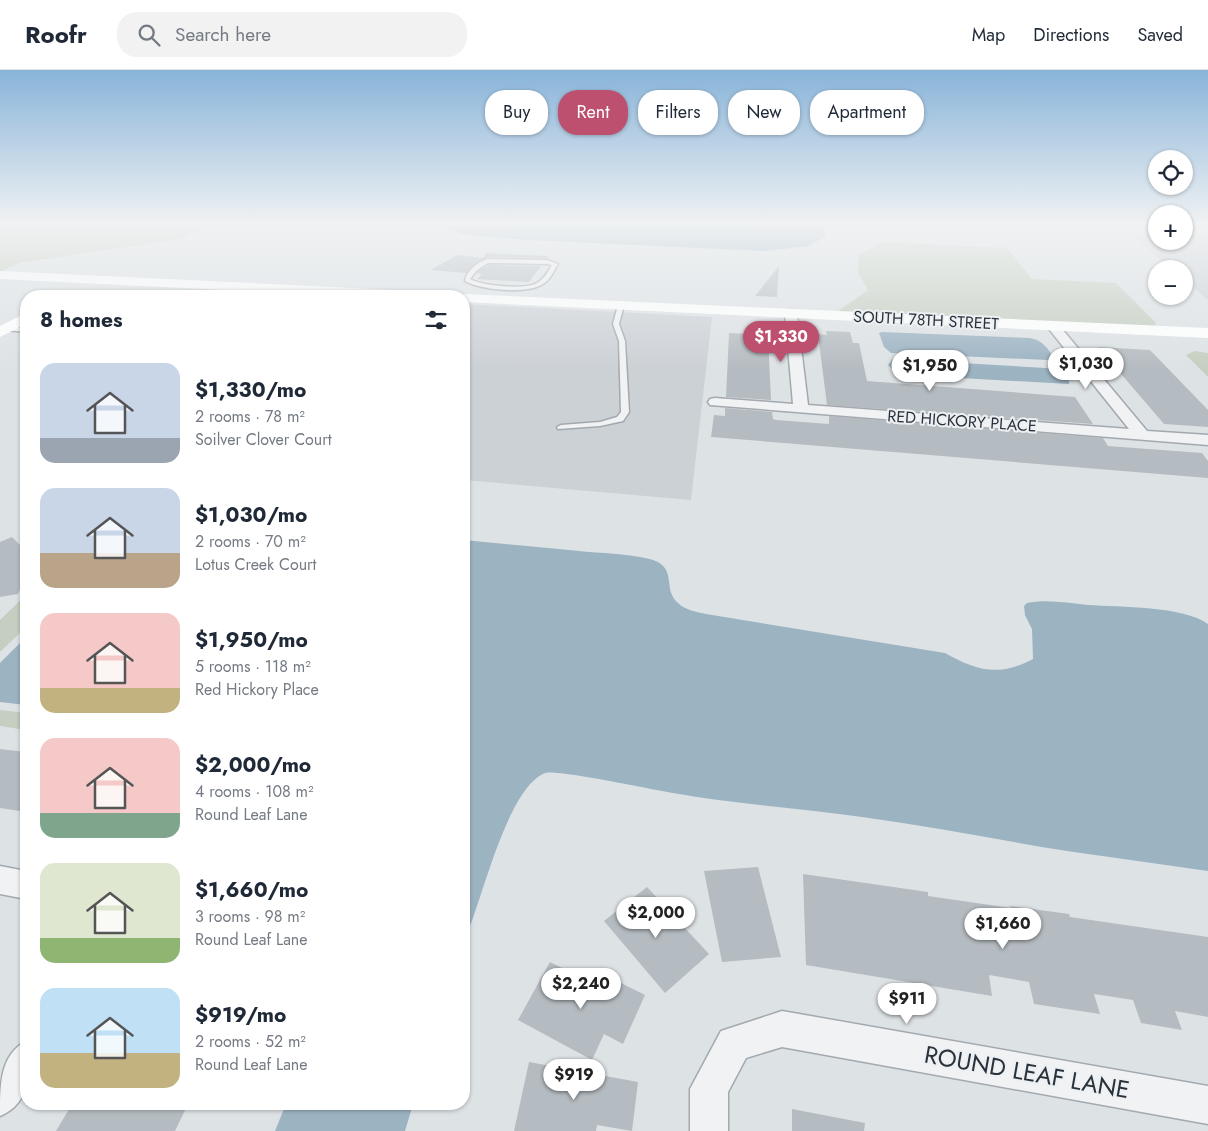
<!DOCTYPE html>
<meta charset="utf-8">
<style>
body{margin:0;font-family:Jost,sans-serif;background:#f2f2f3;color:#1f2937;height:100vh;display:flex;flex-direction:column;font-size:19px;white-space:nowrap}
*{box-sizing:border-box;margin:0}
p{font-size:16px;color:#747a83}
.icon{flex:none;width:28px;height:28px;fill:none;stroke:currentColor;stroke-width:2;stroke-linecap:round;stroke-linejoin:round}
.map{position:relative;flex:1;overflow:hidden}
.panel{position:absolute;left:20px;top:220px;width:450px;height:820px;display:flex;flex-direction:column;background:#fff;border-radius:20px;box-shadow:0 1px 4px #0004}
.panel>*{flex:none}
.guide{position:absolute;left:485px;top:20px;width:475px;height:45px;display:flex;gap:10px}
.fabs{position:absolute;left:1148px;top:80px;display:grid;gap:10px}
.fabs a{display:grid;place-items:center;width:45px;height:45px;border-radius:50%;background:#fff;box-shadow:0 1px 4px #0004;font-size:25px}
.price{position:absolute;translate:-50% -42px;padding:0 11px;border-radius:18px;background:#fff;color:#222;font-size:16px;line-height:32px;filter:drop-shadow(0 1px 2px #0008)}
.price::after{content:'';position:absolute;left:50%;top:30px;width:15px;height:11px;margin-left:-8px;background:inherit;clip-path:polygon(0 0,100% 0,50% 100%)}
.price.selected{background:#bd4f6f;color:#fff}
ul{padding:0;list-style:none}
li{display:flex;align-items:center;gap:15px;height:125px;padding:0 20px}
li span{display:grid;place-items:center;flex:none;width:140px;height:100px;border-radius:15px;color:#555}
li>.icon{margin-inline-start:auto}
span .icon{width:60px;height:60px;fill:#fffc;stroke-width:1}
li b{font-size:21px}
h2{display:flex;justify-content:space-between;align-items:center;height:60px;padding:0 20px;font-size:21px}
.chip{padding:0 18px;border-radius:20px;background:#fff;box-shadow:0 1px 4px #0004;font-size:18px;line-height:45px}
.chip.selected{background:#bd4f6f;color:#fff}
header{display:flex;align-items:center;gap:30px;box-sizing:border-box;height:70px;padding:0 25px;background:#fff;border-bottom:1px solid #e0e1e3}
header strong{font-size:24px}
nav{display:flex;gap:28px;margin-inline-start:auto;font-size:18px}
.search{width:350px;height:45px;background:#f2f2f3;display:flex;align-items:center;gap:12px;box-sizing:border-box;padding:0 18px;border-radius:20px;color:#747a83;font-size:19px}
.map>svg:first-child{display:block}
</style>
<header>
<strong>Roofr</strong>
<div class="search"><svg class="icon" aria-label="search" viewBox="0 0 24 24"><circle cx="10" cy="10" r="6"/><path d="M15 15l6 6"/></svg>Search here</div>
<nav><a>Map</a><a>Directions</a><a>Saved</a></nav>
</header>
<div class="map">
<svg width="1208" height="1061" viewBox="0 0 1208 1061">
<rect width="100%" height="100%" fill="#dde2e5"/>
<g fill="#ccd1d6">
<path d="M1129,162L1156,163V171H1184V164L1208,165V230L1184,209V199H1171Z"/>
<path d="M464,234L712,247L691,430L464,410Z"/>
</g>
<g fill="#c5cec0">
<path d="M0,152H234L190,163L179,169L19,193L0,202Z"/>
<path d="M882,172L1007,178L1032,209L1116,213L1156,253L1154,257L837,242L868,220L858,203L859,185Z"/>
<path d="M1195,281L1208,283V307L1186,285Z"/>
<path d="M26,525V557L0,582V550Z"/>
<path d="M0,640L26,643V660L0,656Z"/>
</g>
<g fill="#9cb3c2">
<path d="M440,152H823L825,167L808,176L766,181L530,170L467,165L449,160Z"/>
<path d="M882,262L1030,268C1043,271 1047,277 1054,289L1047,290L891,283L884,277L879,263Z"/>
<path d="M893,289L1046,298L1061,301L1069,309V314L906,305L896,302L888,295Z"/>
<path d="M464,470C505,474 547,478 589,482C607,483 637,485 653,490C678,499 662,519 678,533C685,540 697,542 706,544L945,583C977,601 999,607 1033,589L1032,559L1025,545L1024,536L1027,533C1046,529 1068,533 1088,535C1120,537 1183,536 1208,554V801C1161,794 1114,788 1067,781C998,770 930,756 862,747C799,738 735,734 673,723C654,720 557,699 545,703C506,719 482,833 464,871Z"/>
<path d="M26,567V635L0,632V593Z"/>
<path d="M286,1034H413L405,1061H275Z"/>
</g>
<g fill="#b5bcc1">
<path d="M486,183L500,184L548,186L547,188L487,187L475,194L466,203L431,200L457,185L483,188Z"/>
<path d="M489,195L541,196L529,212L477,209L482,204L477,203L478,201Z"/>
<path d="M779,196L777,227L755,226Z"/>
<path d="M826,261L850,262L853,273H859L867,311L1075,327L1093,354L827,335L818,264L827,265Z"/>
<path d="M729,263L768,265L771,330L726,327Z"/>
<path d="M1098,277L1150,280L1208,340V357L1164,354Z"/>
<path d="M725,338L772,342L773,349L776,350L829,354V346L1103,368L1108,376L1202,383L1208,391V408L711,367L714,345L725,346Z"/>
<path d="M12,467L26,481V505L18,524L0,527V472Z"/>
<path d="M0,679L26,682V742L0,738Z"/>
<path d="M758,797L781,887L722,892L704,801Z"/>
<path d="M803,804L928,822V826L1011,838L1010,836L1069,844L1070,847L1208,867V947L1175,941L1182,960L1141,953L1133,930L1094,924L1100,944L1034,934L1029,912L989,905L992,926L806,895Z"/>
<path d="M647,817L709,884L665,923L604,851Z"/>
<path d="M550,892L606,920L611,908L645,925L623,974L604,964L592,990L518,950Z"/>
<path d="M529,992L638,1012L632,1061L597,1055L596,1061H514Z"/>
<path d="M72,1034H188L175,1061H56Z"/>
<path d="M792,1039L865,1053L864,1061H792Z"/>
</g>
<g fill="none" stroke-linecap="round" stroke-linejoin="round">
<g stroke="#a3a9ae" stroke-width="3">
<g id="lane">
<path d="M487,189L547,190L558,194C553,202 550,211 541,215C526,224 480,220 465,211C466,201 477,193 487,189ZM488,193L547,194L552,195C548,202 544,209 537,213C525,220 482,216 470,209L477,200Z"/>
<path d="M621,233L624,235L619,254L625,271L629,342L623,351L600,356L558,359L557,357L561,355L600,352L617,347L621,342L619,271L613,254L618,235Z"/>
<path d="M7,257L26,258V262L5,260V258Z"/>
</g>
</g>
<g stroke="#a3a9ae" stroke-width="3">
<g id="street">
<path d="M791,240L797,244L808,335L1129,359L1049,259L1047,256L1049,253H1057L1147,361L1208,365V375L710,335L708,332L710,329L715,328L793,334L785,244Z"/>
<path d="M0,796L26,801V829L0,824Z"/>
<path d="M782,941L1208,1016V1054L782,977L746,988L728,1022V1061H690V1019L721,961Z"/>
<path d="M26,971C28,1001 33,1032 0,1046C0,1014 0,985 26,971Z"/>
</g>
</g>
<use href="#lane" fill="#f0f2f4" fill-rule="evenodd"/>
<use href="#street" fill="#f0f2f4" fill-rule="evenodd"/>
<g fill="#fff" fill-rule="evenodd">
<path d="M0,201L435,222L440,223L442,226H349L0,209Z"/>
<path d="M464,224L1208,258V268L464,232V226H458Z"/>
<path d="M26,243V254L0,267V256Z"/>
</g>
</g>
<linearGradient id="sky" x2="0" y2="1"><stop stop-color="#89b4d9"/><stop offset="0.51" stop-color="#f0f2f3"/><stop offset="1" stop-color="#f0f2f3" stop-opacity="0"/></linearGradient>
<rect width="1208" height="300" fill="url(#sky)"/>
<g text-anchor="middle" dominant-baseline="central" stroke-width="4" stroke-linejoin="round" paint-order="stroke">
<g font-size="16" fill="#29313a" stroke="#edf0f3">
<text transform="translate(926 250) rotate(3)">SOUTH 78TH STREET</text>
<text transform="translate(962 351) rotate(4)">RED HICKORY PLACE</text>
</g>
<g font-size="24" fill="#29313a" stroke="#edf0f3">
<text transform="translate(1027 1002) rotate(10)">ROUND LEAF LANE</text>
</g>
</g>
</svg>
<div class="fabs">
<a><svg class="icon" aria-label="locate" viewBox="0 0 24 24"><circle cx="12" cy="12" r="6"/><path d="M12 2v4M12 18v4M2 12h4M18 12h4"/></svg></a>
<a>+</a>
<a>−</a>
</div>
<b class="price selected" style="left:781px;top:293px">$1,330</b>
<b class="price" style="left:1086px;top:320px">$1,030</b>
<b class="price" style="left:930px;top:322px">$1,950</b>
<b class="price" style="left:656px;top:869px">$2,000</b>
<b class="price" style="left:1003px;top:880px">$1,660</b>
<b class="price" style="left:581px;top:940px">$2,240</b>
<b class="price" style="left:907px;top:955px">$911</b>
<b class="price" style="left:574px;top:1031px">$919</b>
<div class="guide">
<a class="chip">Buy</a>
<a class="chip selected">Rent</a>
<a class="chip">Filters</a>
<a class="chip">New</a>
<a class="chip">Apartment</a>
</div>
<section class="panel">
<h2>8 homes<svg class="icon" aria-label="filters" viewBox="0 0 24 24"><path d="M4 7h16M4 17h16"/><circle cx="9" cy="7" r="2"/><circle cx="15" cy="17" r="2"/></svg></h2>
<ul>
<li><span style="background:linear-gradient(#c9d6e8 75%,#9aa5b1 0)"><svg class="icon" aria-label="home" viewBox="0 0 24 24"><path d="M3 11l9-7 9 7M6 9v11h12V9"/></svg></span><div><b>$1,330/mo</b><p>2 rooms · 78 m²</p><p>Soilver Clover Court</p></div></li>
<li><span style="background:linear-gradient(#c9d6e8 65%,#b9a48a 0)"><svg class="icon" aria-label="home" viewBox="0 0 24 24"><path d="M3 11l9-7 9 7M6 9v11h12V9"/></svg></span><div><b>$1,030/mo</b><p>2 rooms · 70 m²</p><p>Lotus Creek Court</p></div></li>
<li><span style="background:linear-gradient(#f6c9c9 75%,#c2b280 0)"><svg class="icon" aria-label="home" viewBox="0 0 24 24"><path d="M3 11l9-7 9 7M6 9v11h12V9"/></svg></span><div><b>$1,950/mo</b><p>5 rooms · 118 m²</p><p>Red Hickory Place</p></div></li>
<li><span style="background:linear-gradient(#f6c9c9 75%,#7fa58c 0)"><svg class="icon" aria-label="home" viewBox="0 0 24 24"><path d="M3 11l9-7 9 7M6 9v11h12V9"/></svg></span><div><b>$2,000/mo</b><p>4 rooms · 108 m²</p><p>Round Leaf Lane</p></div></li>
<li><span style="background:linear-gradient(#dfe7d0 75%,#8fb573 0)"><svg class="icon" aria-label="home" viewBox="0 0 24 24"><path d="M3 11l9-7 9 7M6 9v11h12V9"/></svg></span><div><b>$1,660/mo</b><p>3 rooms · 98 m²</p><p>Round Leaf Lane</p></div></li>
<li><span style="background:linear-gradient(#bfe0f5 65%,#c2b280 0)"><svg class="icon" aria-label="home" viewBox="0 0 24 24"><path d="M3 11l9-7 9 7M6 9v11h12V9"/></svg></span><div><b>$919/mo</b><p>2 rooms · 52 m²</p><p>Round Leaf Lane</p></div></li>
</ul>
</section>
</div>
